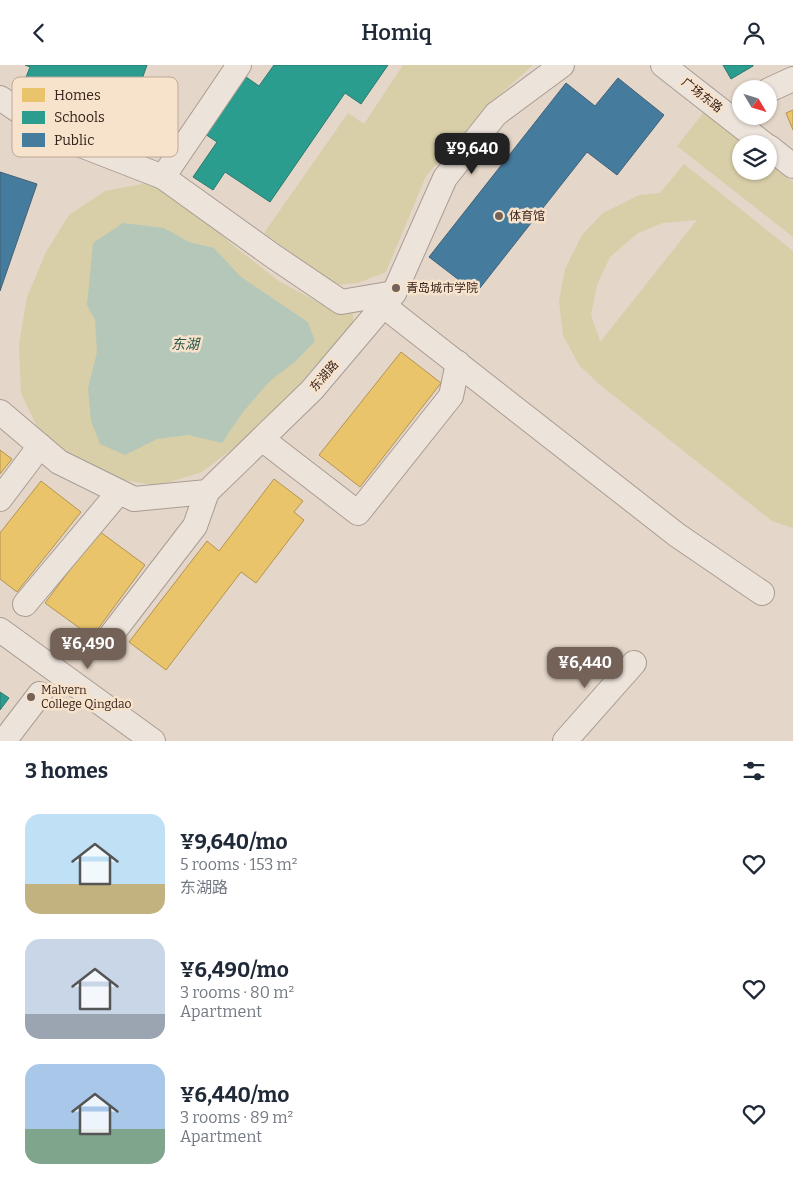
<!DOCTYPE html>
<meta charset="utf-8">
<style>
body{margin:0;font-family:Bitter,"Noto Sans SC",serif;background:#f6f6f7;color:#1f2937;height:100vh;display:flex;flex-direction:column;font-size:19px;white-space:nowrap}
*{box-sizing:border-box;margin:0}
p{font-size:16px;color:#747a83}
.icon{flex:none;width:28px;height:28px;fill:none;stroke:currentColor;stroke-width:2;stroke-linecap:round;stroke-linejoin:round}
.map{position:relative;height:676px;overflow:hidden}
.sheet{display:flex;flex-direction:column;background:#fff;flex:1}
.sheet>*{flex:none}
.needle{width:32px;rotate:128deg}
.fabs{position:absolute;left:732px;top:15px;display:grid;gap:10px}
.fabs a{display:grid;place-items:center;width:45px;height:45px;border-radius:50%;background:#fff;box-shadow:0 1px 4px #0004;font-size:25px}
.price{position:absolute;translate:-50% -42px;padding:0 11px;border-radius:10px;background:#746258;color:#fff;font-size:16px;line-height:32px;filter:drop-shadow(0 1px 2px #0008)}
.price::after{content:'';position:absolute;left:50%;top:30px;width:15px;height:11px;margin-left:-8px;background:inherit;clip-path:polygon(0 0,100% 0,50% 100%)}
.price.on{background:#222;color:#fff}
ul{padding:0;list-style:none}
li{display:flex;align-items:center;gap:15px;height:125px;padding:0 25px}
li span{display:grid;place-items:center;flex:none;width:140px;height:100px;border-radius:15px;color:#555}
li>.icon{margin-inline-start:auto}
span .icon{width:60px;height:60px;fill:#fffc;stroke-width:1}
li b{font-size:21px}
h2{display:flex;justify-content:space-between;align-items:center;height:60px;padding:0 25px;font-size:21px}
header{display:flex;justify-content:space-between;align-items:center;height:65px;padding:0 25px;background:#fff;font-size:22px;font-weight:600}
.map>svg:first-child{display:block}
</style>
<header><svg class="icon" aria-label="back" viewBox="0 0 24 24"><path d="M15 5l-7 7 7 7"/></svg>Homiq<svg class="icon" aria-label="person" viewBox="0 0 24 24"><circle cx="12" cy="8" r="4"/><path d="M4 21q1-7 8-7t8 7"/></svg></header>
<div class="map">
<svg width="793" height="676" viewBox="0 0 793 676">
<rect width="100%" height="100%" fill="#e4d6c8"/>
<g fill="#d8cfa9" fill-rule="evenodd">
<path d="M403,0H533L489,39L426,111L386,207L358,218L335,220L264,168L348,48L364,59Z"/>
<path d="M704,47L745,79H741V106H769V98L793,117V172L677,81Z"/>
<path d="M684,99L793,186V463L772,456L599,319L579,300L563,270L559,236L565,204L582,170L603,148L639,130L660,128ZM697,155L601,276H600L591,250L597,220L610,192L638,168L663,158Z"/>
<path d="M147,118L192,142L235,182L280,217L331,244L353,248V259L293,326L240,378L202,407L157,421L120,414L72,393L39,366L21,328L19,279L27,232L46,187L69,150L105,126Z"/>
</g>
<path fill="#b5c7b8" d="M123,158L164,163L189,177L214,183L241,212L308,257L315,276L296,296L270,316L243,347L222,378L188,370L157,374L125,390L100,379L91,356L88,323L97,287L95,255L87,240L93,178Z"/>
<g fill="#e9c46a" stroke="#b49452">
<path d="M793,45V65L786,48Z"/>
<path d="M401,287L441,318L360,422L319,390Z"/>
<path d="M0,385L12,394L0,409Z"/>
<path d="M274,414L303,436L294,447L304,455L256,518L241,507L166,605L129,577L207,476L219,486Z"/>
<path d="M41,416L81,447L17,527L0,514V468Z"/>
<path d="M99,466L145,500L92,572L45,538Z"/>
</g>
<g fill="#2a9d8f" stroke="#2e786c">
<path d="M25,0H147L135,34L121,29L110,60L20,28L30,2Z"/>
<path d="M274,0H388L361,39L345,28L270,137L225,107L213,125L193,112L217,77L196,63L236,5L259,21Z"/>
<path d="M723,0H753V1L731,14Z"/>
<path d="M0,627L9,633L0,645Z"/>
</g>
<g fill="#457b9d" stroke="#416176">
<path d="M618,13L664,50L617,110L587,87L476,228L429,192L566,18L595,41Z"/>
<path d="M0,107L37,119L0,226Z"/>
</g>
<g fill="none" stroke-linecap="round" stroke-linejoin="round">
<g stroke="#a99c92" stroke-width="26">
<g id="minor">
<path d="M239,0L163,112L273,191L341,237L394,228"/>
<path d="M663,0L764,79"/>
<path d="M769,25L793,14"/>
<path d="M0,33L55,70L163,112"/>
<path d="M769,82L793,101"/>
<path d="M384,241L677,470L762,528"/>
<path d="M0,347L59,397L134,434L207,427L312,325L394,228L445,113L496,49L562,0"/>
<path d="M262,374L358,448L451,331L458,298"/>
<path d="M0,434L40,381"/>
<path d="M25,539L119,427"/>
<path d="M0,565L153,676"/>
<path d="M102,582L195,461L207,427"/>
<path d="M4,676L40,629"/>
<path d="M565,676L634,598"/>
</g>
</g>
<use href="#minor" stroke="#ece3db" stroke-width="24"/>
</g>
<g fill="#746258" stroke="#f7e2cc" stroke-width="2">
<circle cx="499" cy="151" r="5"/>
<circle cx="396" cy="223" r="5"/>
<circle cx="31" cy="632" r="5"/>
</g>
<g text-anchor="middle" dominant-baseline="central" stroke-width="5" stroke-linejoin="round" paint-order="stroke">
<g font-size="12" fill="#37231b" stroke="#f7e2cc">
<text transform="translate(702 30) rotate(38)">广场东路</text>
<text transform="translate(324 311) rotate(-49)">东湖路</text>
</g>
<g font-size="12" fill="#37231b" stroke="#f7e2cc" text-anchor="start">
<text x="509" y="151">体育馆</text>
<text x="406" y="223">青岛城市学院</text>
<text x="41" y="625">Malvern<tspan x="41" dy="14">College Qingdao</tspan></text>
</g>
<g font-size="14" font-style="italic" fill="#29584b" stroke="#f7e2cc">
<text x="185" y="279">东湖</text>
</g>
</g>
<rect x="12" y="12" width="166" height="80" rx="8" fill="#f7e2cc" stroke="#bda997" stroke-width="1"/>
<rect x="22" y="23" width="23" height="14" fill="#e9c46a"/>
<rect x="22" y="46" width="23" height="13" fill="#2a9d8f"/>
<rect x="22" y="68" width="23" height="14" fill="#457b9d"/>
<g font-size="14" fill="#37231b">
<text x="54" y="35">Homes</text>
<text x="54" y="57">Schools</text>
<text x="54" y="80">Public</text>
</g>
</svg>
<div class="fabs">
<a><svg class="needle" viewBox="-14 -14 28 28"><path d="M0-13l5 13h-10z" fill="#e53935"/><path d="M0 13l5-13h-10z" fill="#747a83"/></svg></a>
<a><svg class="icon" aria-label="layers" viewBox="0 0 24 24"><path d="M12 4l9 5-9 5-9-5zM3 14l9 5 9-5"/></svg></a>
</div>
<b class="price on" style="left:472px;top:110px">¥9,640</b>
<b class="price" style="left:88px;top:605px">¥6,490</b>
<b class="price" style="left:585px;top:624px">¥6,440</b>
</div>
<section class="sheet">
<h2>3 homes<svg class="icon" aria-label="filters" viewBox="0 0 24 24"><path d="M4 7h16M4 17h16"/><circle cx="9" cy="7" r="2"/><circle cx="15" cy="17" r="2"/></svg></h2>
<ul>
<li><span style="background:linear-gradient(#bfe0f5 70%,#c2b280 0)"><svg class="icon" aria-label="home" viewBox="0 0 24 24"><path d="M3 11l9-7 9 7M6 9v11h12V9"/></svg></span><div><b>¥9,640/mo</b><p>5 rooms · 153 m²</p><p>东湖路</p></div><svg class="icon" aria-label="heart" viewBox="0 0 24 24"><path d="M12 20l-8-8c-3-5 5-10 8-4 3-6 11-1 8 4z"/></svg></li>
<li><span style="background:linear-gradient(#c9d6e8 75%,#9aa5b1 0)"><svg class="icon" aria-label="home" viewBox="0 0 24 24"><path d="M3 11l9-7 9 7M6 9v11h12V9"/></svg></span><div><b>¥6,490/mo</b><p>3 rooms · 80 m²</p><p>Apartment</p></div><svg class="icon" aria-label="heart" viewBox="0 0 24 24"><path d="M12 20l-8-8c-3-5 5-10 8-4 3-6 11-1 8 4z"/></svg></li>
<li><span style="background:linear-gradient(#a9c7e8 65%,#7fa58c 0)"><svg class="icon" aria-label="home" viewBox="0 0 24 24"><path d="M3 11l9-7 9 7M6 9v11h12V9"/></svg></span><div><b>¥6,440/mo</b><p>3 rooms · 89 m²</p><p>Apartment</p></div><svg class="icon" aria-label="heart" viewBox="0 0 24 24"><path d="M12 20l-8-8c-3-5 5-10 8-4 3-6 11-1 8 4z"/></svg></li>
</ul>
</section>
